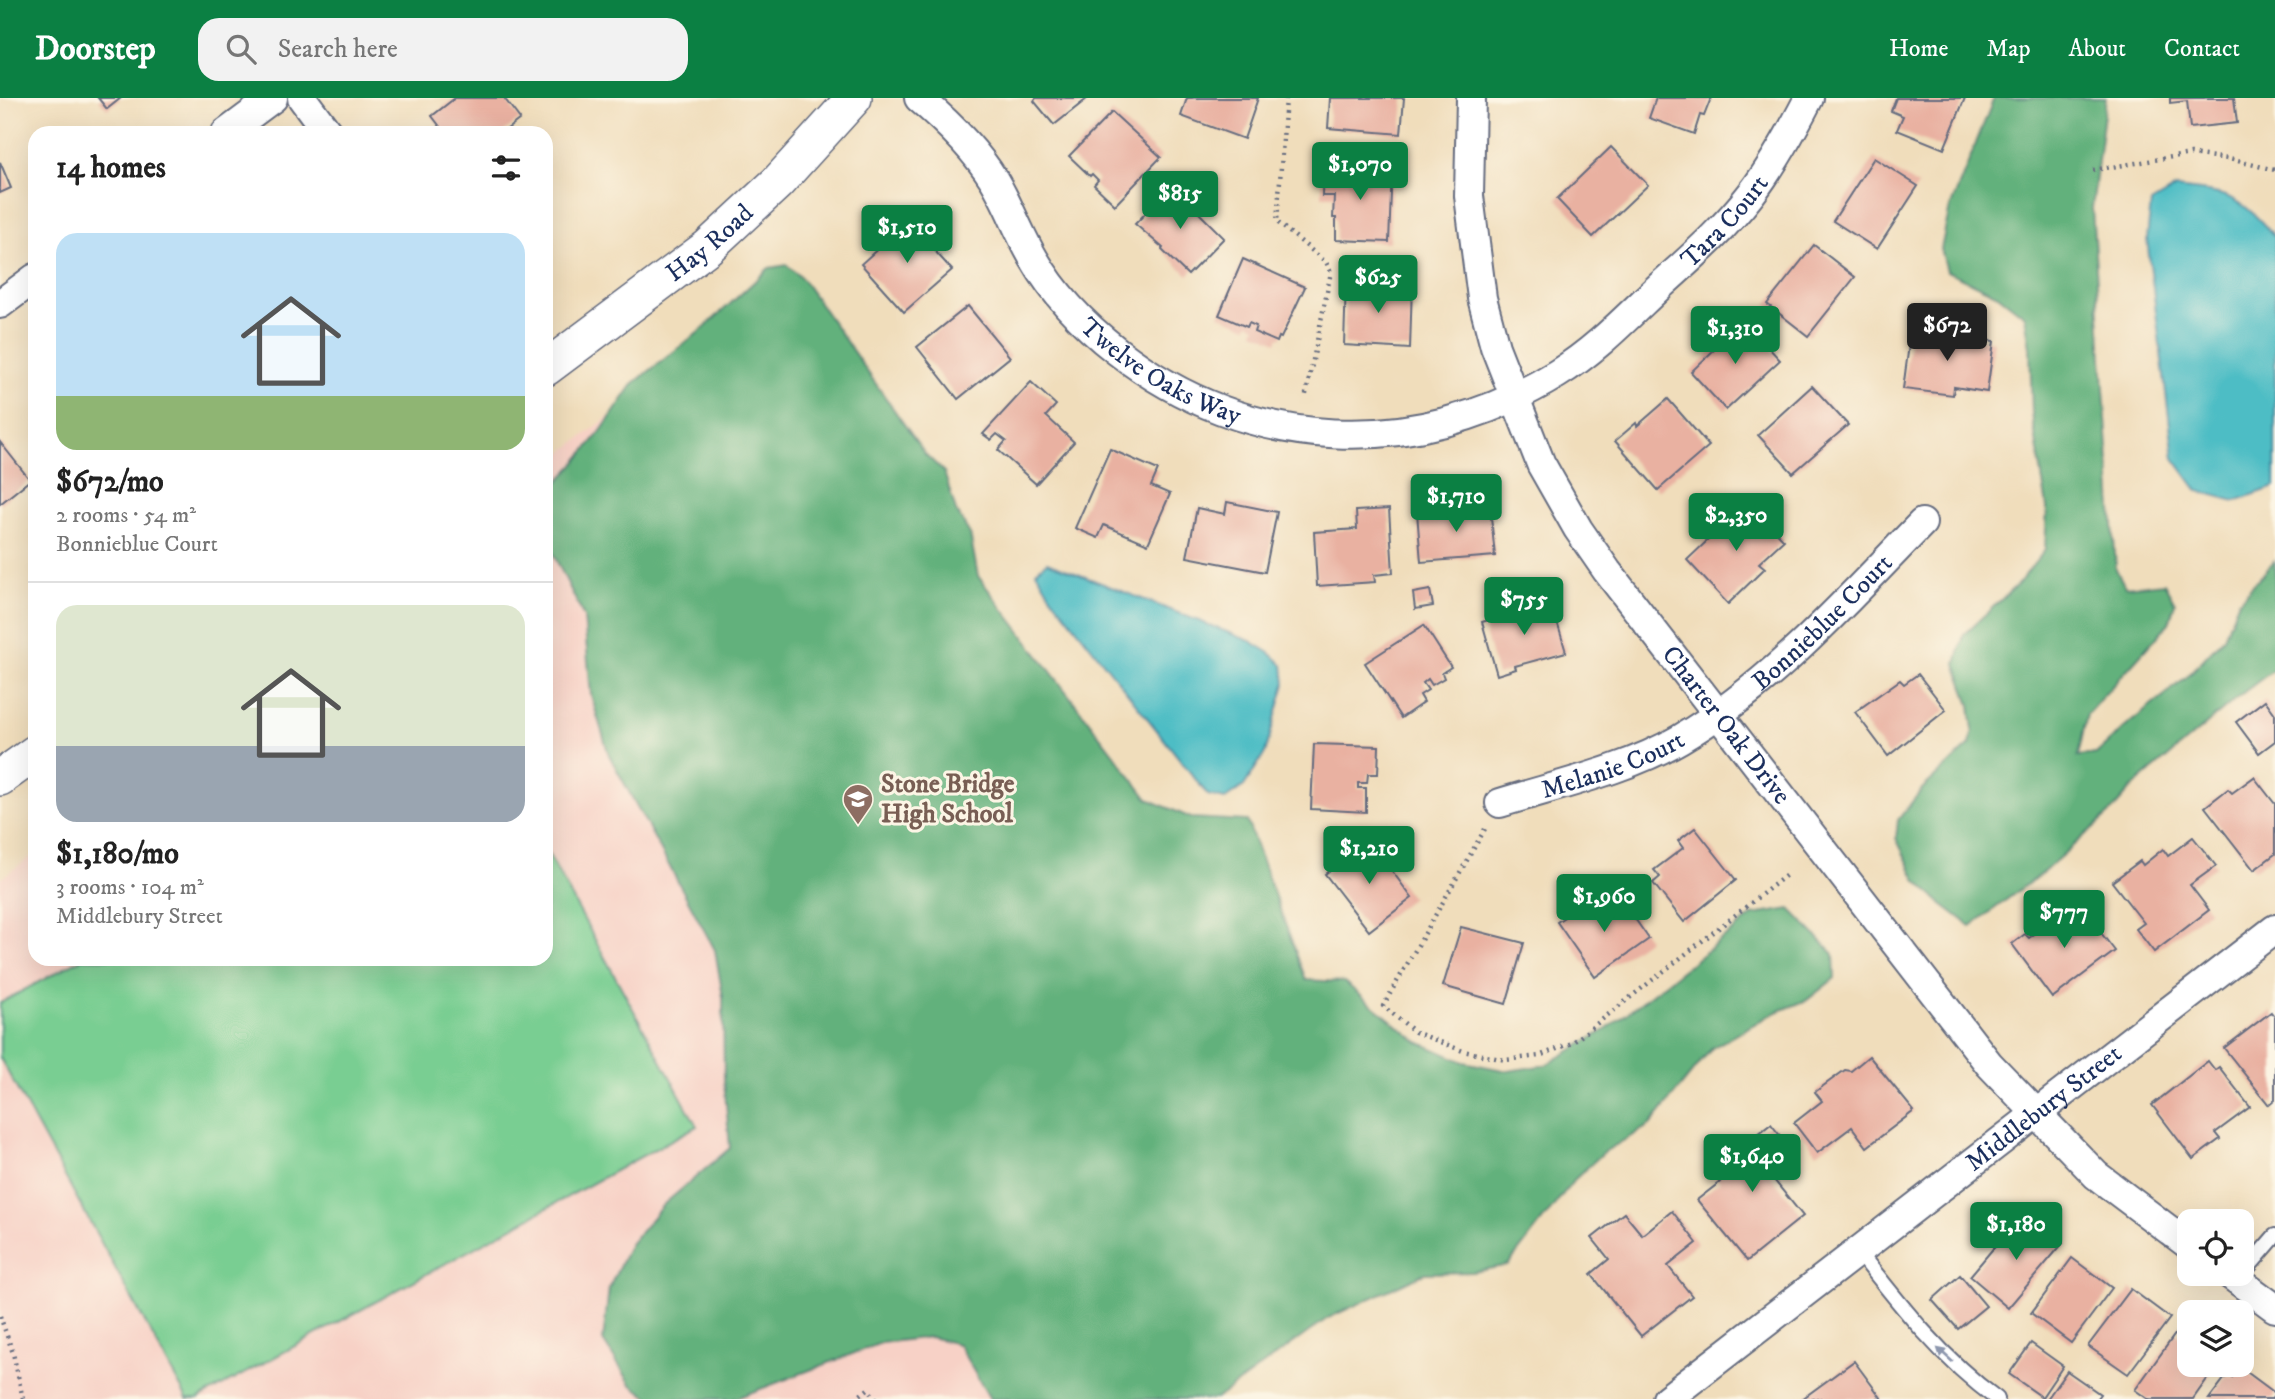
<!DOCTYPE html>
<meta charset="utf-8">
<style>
body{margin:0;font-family:"IM FELL DW Pica",serif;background:#f2f2f2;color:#222;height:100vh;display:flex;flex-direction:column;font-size:26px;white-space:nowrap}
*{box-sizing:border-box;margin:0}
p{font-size:23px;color:#767676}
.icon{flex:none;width:38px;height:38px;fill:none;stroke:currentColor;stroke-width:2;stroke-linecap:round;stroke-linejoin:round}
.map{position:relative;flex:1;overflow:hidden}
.details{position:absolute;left:28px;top:28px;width:525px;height:840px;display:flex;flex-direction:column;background:#fff;border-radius:21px;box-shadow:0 7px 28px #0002}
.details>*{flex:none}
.buttons{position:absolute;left:2177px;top:1111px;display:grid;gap:14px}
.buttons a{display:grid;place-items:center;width:77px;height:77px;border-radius:14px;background:#fff;box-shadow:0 7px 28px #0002;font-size:35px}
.price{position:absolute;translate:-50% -60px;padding:0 16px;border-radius:7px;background:#0b8043;color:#fff;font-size:23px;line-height:46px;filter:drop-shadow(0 2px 4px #0008)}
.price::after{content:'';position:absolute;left:50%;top:42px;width:21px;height:16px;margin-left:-10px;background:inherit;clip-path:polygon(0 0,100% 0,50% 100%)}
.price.active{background:#222;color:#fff}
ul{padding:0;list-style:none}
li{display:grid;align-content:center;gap:14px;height:371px;padding:0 28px}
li+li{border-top:2px solid #e0e0e0}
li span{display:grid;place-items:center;height:217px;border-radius:21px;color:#555}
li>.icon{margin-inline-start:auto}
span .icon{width:126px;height:126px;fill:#fffc;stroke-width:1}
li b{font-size:30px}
h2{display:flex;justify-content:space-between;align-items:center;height:84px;padding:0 28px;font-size:30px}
header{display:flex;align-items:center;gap:42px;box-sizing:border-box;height:98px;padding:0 35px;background:#0b8043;color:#fff}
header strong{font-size:33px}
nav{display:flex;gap:38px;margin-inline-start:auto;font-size:24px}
.search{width:490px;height:63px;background:#f2f2f2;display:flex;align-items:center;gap:18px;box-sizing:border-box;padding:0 24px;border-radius:21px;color:#767676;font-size:26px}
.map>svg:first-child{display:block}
</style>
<header>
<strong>Doorstep</strong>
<div class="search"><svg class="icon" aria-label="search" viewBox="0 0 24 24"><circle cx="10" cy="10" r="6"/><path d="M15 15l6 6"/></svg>Search here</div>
<nav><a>Home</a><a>Map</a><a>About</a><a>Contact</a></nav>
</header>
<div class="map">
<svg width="2275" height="1301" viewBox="0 0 2275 1301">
<rect width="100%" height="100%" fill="#fcf5e5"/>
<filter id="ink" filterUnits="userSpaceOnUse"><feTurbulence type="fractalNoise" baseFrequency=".0143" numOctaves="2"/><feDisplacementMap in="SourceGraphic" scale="14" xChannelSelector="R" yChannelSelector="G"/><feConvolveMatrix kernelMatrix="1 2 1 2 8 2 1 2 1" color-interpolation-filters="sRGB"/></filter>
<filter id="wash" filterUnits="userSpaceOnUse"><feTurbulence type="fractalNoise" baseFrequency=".00686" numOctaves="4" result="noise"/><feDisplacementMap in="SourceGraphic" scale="28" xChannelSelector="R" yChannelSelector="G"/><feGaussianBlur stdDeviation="1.57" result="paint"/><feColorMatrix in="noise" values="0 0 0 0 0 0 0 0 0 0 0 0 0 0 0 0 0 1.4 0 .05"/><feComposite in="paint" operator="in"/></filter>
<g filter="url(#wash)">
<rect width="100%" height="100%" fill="#f0ddbb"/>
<path fill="#f7d1c6" d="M765,198L1210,1301H0V781L35,756V861H546V367Z"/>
<path fill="#79ce92" stroke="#4a7e78" stroke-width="2" d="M546,752L697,1028L198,1301H187L0,960V905L81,861H546Z"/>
<g fill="#62b17c" stroke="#3e706d" stroke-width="2">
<path d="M1994,0H2106L2092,110L2116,471L2125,489L2164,485L2175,505L2169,525L2087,616L2078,658L2096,656L2131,624L2186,580L2224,539L2239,502L2275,463V571L2244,594L2135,687L2111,714L2041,776L1971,828L1938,803L1917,783L1896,740L1898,722L1923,690L1970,647L1973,632L1970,607L1956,566L1964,536L2018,486L2045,452L2047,409L2032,316L2030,249L2025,218L1998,197L1947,173L1941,151L1949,113Z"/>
<path d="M787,167L803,182L925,356L944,374L956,413L970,436L978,478L1148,701L1191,720L1247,723L1306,882L1344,884L1418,944L1464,964L1508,973L1546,967L1607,931L1753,817L1790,811L1834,856L1835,880L1807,902L1772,916L1712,950L1650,1027L1604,1054L1574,1082L1508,1167L1473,1174L1425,1175L1328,1220L1216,1301H990L958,1246L930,1239L881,1245L734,1301H651L631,1286L603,1243L609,1190L630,1146L663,1107L730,1050L724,983L723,899L715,852L609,657L591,597L584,519L546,441V396L573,368L601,333L634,285L704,230L769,170Z"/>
</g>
<g fill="#4ebdc5" stroke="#347692" stroke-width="2">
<path d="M2176,90C2230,96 2238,96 2275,139V389L2235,403L2198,393L2174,360L2147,141L2151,105Z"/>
<path d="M1047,464L1250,543L1270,555L1283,567L1285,586L1265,655L1244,688L1225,701L1208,697L1051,498L1036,473Z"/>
</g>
<g id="blocks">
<g fill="#e9b1a1">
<path d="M98,0H121L107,11Z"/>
<path d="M455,0H504L520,21L502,35H445L432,18Z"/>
<path d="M1036,0H1088L1054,27L1034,3Z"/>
<path d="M1187,0H1258L1244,41L1181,18Z"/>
<path d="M1330,0H1404L1401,36L1328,30Z"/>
<path d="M1656,0H1711L1704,18L1700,17L1694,36L1649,20Z"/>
<path d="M1896,0H1965L1944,51L1897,32L1903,18L1891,13Z"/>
<path d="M2170,0H2234L2237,25L2190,30L2187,3L2170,5Z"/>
<path d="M1112,14L1161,59L1115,107L1094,87L1098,82L1092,76L1090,78L1069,58Z"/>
<path d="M1611,49L1648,87L1593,139L1557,101Z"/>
<path d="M1874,60L1918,88L1877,151L1833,123Z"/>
<path d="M0,64L11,90L0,95Z"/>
<path d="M1323,68L1392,70L1389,144L1336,142V120H1333L1334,98H1322Z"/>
<path d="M1172,88L1224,140L1188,177L1162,152L1163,150L1135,126Z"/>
<path d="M913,119L930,138L925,142L952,172L904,214L861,166Z"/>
<path d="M1814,147L1855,179L1808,238L1767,206Z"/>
<path d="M1243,161L1305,189L1281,240L1279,239L1277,244L1254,234L1256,228L1249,225L1247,229L1219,217Z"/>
<path d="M1346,183L1412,186L1410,251L1344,247Z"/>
<path d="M968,208L1010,259L958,301L917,249Z"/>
<path d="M1744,223L1780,262L1726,312L1691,274Z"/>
<path d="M1911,232L1994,243L1987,294L1954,289L1953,297L1903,291Z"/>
<path d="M1031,284L1056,307L1046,318L1074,344L1036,386L998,352L1006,343L997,336L991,342L983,336Z"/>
<path d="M1812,288L1848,327L1793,375L1758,337Z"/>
<path d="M1668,301L1709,348L1658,392L1615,343L1636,325L1637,328Z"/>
<path d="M0,344L30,382L0,406Z"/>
<path d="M1110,351L1158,372L1151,388L1170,396L1148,446L1104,427L1098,440L1075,430Z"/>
<path d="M1227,404L1277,414L1265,474L1187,459L1197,410L1225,416Z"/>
<path d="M1748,404L1784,442L1759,465L1765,470L1728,506L1687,462Z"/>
<path d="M1490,409L1495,458L1421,464L1417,414Z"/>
<path d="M1389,411L1393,475L1374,477L1375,484L1317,488L1314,434L1357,431L1356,413Z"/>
<path d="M1430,492L1433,508L1415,511L1413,495Z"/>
<path d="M1551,504L1566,554L1515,568L1516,571L1497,577L1482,524Z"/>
<path d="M1424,527L1451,569L1442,575L1444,580L1432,587L1428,581L1423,585L1428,592L1420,597L1424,604L1401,620L1365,565Z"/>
<path d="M1918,576L1946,612L1888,658L1855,614L1900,582L1904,586Z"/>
<path d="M2265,602L2275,616V643L2259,655L2236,624Z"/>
<path d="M1314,646L1379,648L1378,676H1368L1367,685H1358V690H1366V714L1311,711Z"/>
<path d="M2254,679L2275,706V756L2254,772L2205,709L2228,691L2232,695Z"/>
<path d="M1695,730L1736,782L1684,824L1653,785L1660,779L1654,772L1683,750L1678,743Z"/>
<path d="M2193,739L2216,768L2190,787L2209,812L2154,854L2136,831L2144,825L2112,784L2140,763L2143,767L2163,751L2168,758Z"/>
<path d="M1369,742L1412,800L1369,833L1325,776Z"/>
<path d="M1617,795L1649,841L1595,879L1557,824L1579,809L1585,817Z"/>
<path d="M2077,804L2115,853L2052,900L2012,846L2025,836L2029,840Z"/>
<path d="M1461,829L1524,845L1506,906L1443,888Z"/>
<path d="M2271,914L2275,919V1002L2269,1007L2224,950Z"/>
<path d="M1869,958L1914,1013L1867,1049L1852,1029L1817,1055L1794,1025L1822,1003L1815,994L1845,972L1851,973Z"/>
<path d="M2208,963L2215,972L2219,969L2250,1009L2215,1035L2220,1041L2193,1061L2152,1007Z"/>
<path d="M1771,1026L1795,1057L1770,1077L1803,1118L1747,1163L1697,1102L1720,1084L1711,1073L1732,1056L1728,1051L1737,1044L1741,1049Z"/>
<path d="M1672,1113L1697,1145L1668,1168L1692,1198L1641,1238L1591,1176L1609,1161L1592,1140L1624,1115L1642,1137Z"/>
<path d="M2037,1123L2063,1145L2008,1210L1970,1178L2012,1128L2024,1138Z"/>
<path d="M2072,1160L2112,1190L2071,1245L2031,1215Z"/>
<path d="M1960,1177L1986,1208L1958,1231L1932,1202Z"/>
<path d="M2131,1191L2170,1220L2128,1276L2088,1248Z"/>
<path d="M2176,1235L2189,1244V1267H2217L2193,1301H2148L2135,1292Z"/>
<path d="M2031,1245L2063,1268L2042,1299L2009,1276Z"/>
<path d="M1854,1263L1882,1301H1802Z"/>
<path d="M2240,1269L2275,1295L2272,1301H2209L2228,1276L2232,1279Z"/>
<path d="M2067,1273L2100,1296L2096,1301H2047Z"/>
</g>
</g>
</g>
<g filter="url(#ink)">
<use href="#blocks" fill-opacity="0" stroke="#666c7f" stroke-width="2"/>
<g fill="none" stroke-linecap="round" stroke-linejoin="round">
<g stroke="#666c7f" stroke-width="18">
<g id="service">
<path d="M1858,1153C1900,1207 1941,1260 1997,1301"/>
<path d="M2237,1182L2275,1138"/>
</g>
</g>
<g stroke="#666c7f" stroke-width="32">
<g id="minor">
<path d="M302,0L328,35"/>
<path id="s1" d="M919,0C946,23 975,51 994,82C1009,107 1019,136 1034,161C1054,196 1085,228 1117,253C1248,355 1416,363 1557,276C1596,252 1627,219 1660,188C1692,159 1725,130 1751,96C1774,66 1792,33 1809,0"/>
<path id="s2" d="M1471,0L1469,98L1482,200L1495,249L1541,366L1578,431L1607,473L1989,966L2096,1077L2189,1147"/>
<path d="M226,35L273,0"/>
<path d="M0,206L35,180"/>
<path id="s3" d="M1500,705C1558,687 1627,672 1680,641C1772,587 1848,501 1922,425"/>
<path d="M2229,1176L2275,1210"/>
<path id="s4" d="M1667,1301L2275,831"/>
</g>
</g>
<g stroke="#666c7f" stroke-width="38">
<g id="tertiary">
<path id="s5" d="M546,270L708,149L777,85L854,0"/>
<path d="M0,680L35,655"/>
</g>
</g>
<g stroke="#666c7f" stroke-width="4.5" stroke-dasharray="2 5" stroke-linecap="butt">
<path d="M1286,0L1277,124L1326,164L1331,174L1305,301"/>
<path d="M2093,72L2191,56L2229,61L2275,72"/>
<path d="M1485,731L1383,908L1415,934L1463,953L1505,962L1539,958L1572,945L1789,775"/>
<path d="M0,1218L13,1255L23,1301"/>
<path d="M855,1301L868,1291L876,1301"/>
</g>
<use href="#service" stroke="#fff" stroke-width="14"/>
<use href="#minor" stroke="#fff" stroke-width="28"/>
<use href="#tertiary" stroke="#fff" stroke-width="35"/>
</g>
<defs><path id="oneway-solid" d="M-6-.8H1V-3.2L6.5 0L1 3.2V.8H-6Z" transform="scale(1.75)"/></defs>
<use fill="#8d97ae" href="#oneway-solid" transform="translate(1945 1257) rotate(-138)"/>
</g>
<defs>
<g id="school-pin" transform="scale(1.575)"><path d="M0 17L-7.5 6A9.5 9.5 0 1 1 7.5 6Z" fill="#8d6e63" stroke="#fcf5e5"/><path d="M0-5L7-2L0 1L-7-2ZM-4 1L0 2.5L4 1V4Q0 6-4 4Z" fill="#fff"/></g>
</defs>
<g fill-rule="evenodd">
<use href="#school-pin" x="858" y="701"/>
</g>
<g text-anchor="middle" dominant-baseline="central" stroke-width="6" stroke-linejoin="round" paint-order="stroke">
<g font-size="26" fill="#1b2f5e" stroke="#fcf5e5">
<text stroke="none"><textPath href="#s1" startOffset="1022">Tara Court</textPath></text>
<text stroke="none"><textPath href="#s5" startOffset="206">Hay Road</textPath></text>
<text stroke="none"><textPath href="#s1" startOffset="373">Twelve Oaks Way</textPath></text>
<text stroke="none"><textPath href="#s3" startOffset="376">Bonnieblue Court</textPath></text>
<text stroke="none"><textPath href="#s2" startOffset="698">Charter Oak Drive</textPath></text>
<text stroke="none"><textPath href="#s3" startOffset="119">Melanie Court</textPath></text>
<text stroke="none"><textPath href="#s4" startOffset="476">Middlebury Street</textPath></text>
</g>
<g font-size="26" font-weight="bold" fill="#785e54" stroke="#fcf5e5" text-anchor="start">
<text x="881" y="686">Stone Bridge<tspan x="881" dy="30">High School</tspan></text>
</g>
</g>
</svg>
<div class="buttons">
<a><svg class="icon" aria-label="locate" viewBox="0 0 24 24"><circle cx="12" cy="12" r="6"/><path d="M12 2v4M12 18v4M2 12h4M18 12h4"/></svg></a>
<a><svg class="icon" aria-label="layers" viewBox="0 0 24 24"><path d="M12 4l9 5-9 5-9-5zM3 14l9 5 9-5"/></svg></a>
</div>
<b class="price" style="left:1360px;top:104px">$1,070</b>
<b class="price" style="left:1180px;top:133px">$815</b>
<b class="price" style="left:907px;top:167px">$1,510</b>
<b class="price" style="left:1378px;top:217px">$625</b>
<b class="price active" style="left:1947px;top:265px">$672</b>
<b class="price" style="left:1735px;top:268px">$1,310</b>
<b class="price" style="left:1456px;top:436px">$1,710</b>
<b class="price" style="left:1736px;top:455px">$2,350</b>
<b class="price" style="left:1524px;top:539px">$755</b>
<b class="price" style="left:1369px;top:788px">$1,210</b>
<b class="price" style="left:1604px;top:836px">$1,960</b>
<b class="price" style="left:2064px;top:852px">$777</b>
<b class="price" style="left:1752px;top:1096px">$1,640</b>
<b class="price" style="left:2016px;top:1164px">$1,180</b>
<section class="details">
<h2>14 homes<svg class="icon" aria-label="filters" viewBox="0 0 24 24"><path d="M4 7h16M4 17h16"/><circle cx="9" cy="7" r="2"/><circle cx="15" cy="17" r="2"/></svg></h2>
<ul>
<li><span style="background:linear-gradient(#bfe0f5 75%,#8fb573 0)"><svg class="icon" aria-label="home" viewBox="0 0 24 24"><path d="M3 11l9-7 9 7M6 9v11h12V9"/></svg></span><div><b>$672/mo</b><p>2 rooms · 54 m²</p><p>Bonnieblue Court</p></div></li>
<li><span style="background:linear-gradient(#dfe7d0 65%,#9aa5b1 0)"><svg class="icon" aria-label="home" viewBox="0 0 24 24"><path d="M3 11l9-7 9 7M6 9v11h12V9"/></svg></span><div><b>$1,180/mo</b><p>3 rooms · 104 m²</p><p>Middlebury Street</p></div></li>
</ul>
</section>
</div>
